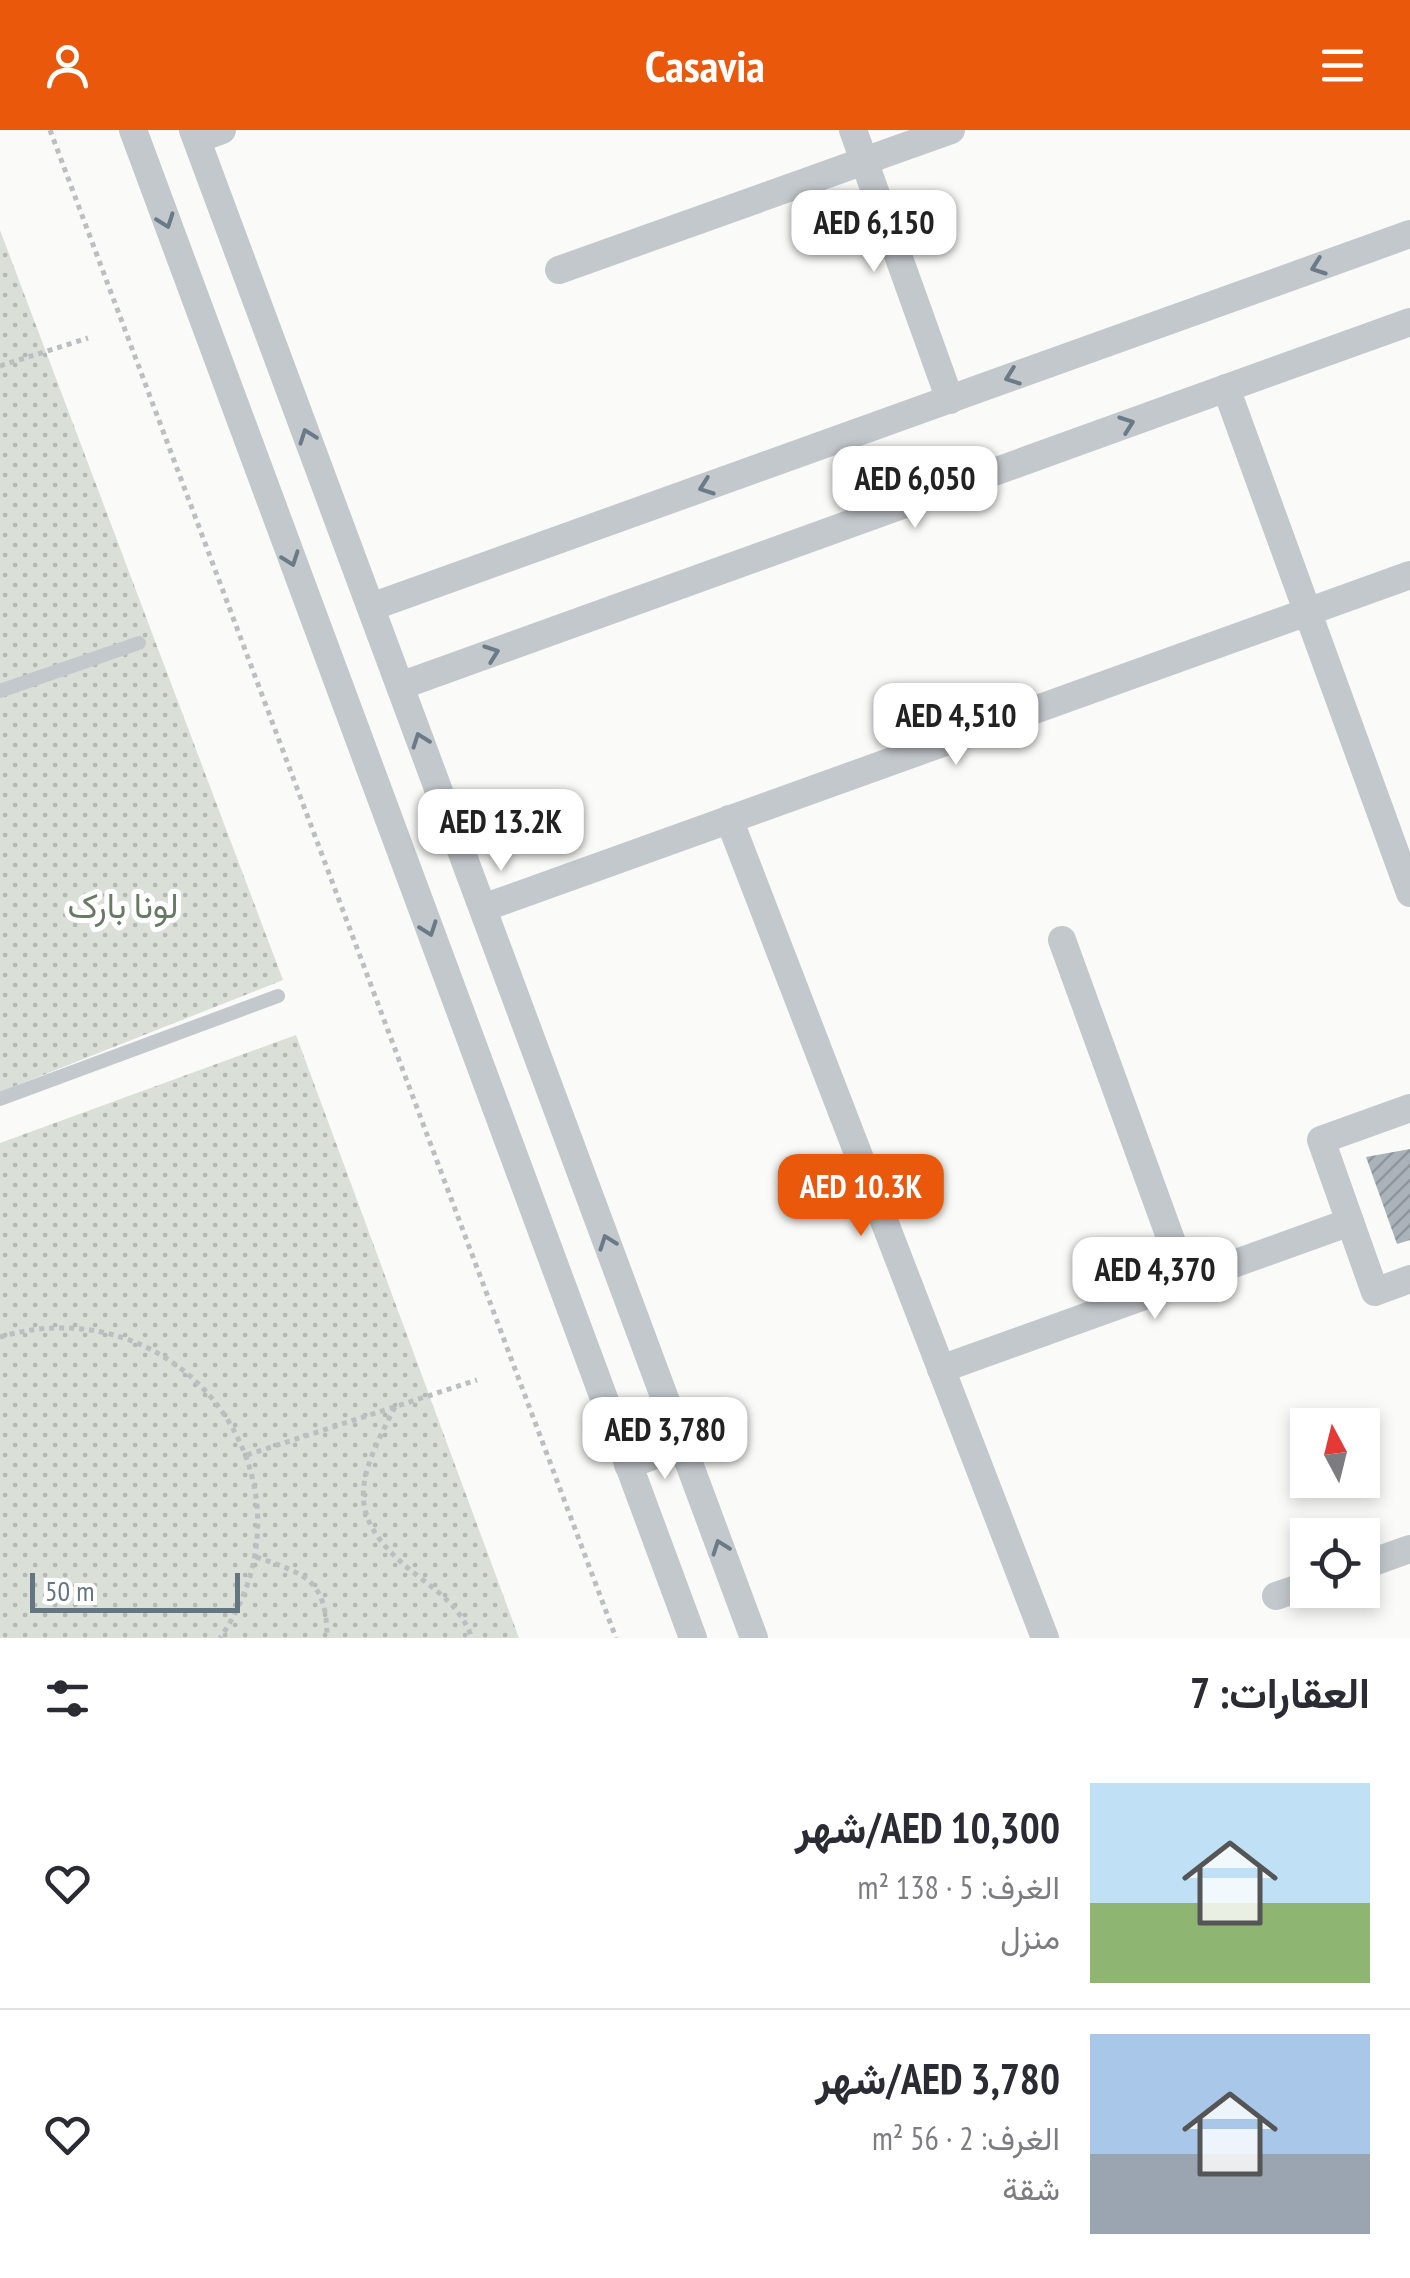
<!DOCTYPE html>
<html lang="ar">
<meta charset="utf-8">
<style>
body{margin:0;font-family:"PT Sans Narrow",Vazirmatn,sans-serif;background:#f2f2f3;color:#2b2b33;direction:rtl;height:100vh;display:flex;flex-direction:column;font-size:38px;white-space:nowrap}
*{box-sizing:border-box;margin:0}
p{font-size:32px;color:#7c7c81}
.icon{flex:none;width:55px;height:55px;fill:none;stroke:currentColor;stroke-width:2;stroke-linecap:round;stroke-linejoin:round}
.map{position:relative;height:1508px;overflow:hidden;direction:ltr}
.sheet{display:flex;flex-direction:column;background:#fff;flex:1}
.sheet>*{flex:none}
.needle{width:65px;rotate:353deg}
.tools{position:absolute;left:1290px;top:1278px;display:grid;gap:20px}
.tools a{display:grid;place-items:center;width:90px;height:90px;border-radius:0px;background:#fff;box-shadow:0 5px 15px #0003;font-size:50px}
.scale{position:absolute;left:30px;bottom:25px;width:210px;box-sizing:border-box;padding-left:10px;border:5px solid #657683;border-top:0;font-size:28px;line-height:35px;white-space:nowrap;color:#657683;-webkit-text-stroke:8px #fff;paint-order:stroke}
.price{position:absolute;translate:-50% -85px;padding:0 22px;border-radius:20px;background:#fff;color:#222;font-size:32px;line-height:65px;filter:drop-shadow(0 2px 5px #0008)}
.price::after{content:'';position:absolute;left:50%;top:60px;width:30px;height:22px;margin-left:-15px;background:inherit;clip-path:polygon(0 0,100% 0,50% 100%)}
.price.on{background:#ea580c;color:#fff}
ul{padding:0;list-style:none}
li{display:flex;align-items:center;gap:30px;height:250px;padding:0 40px}
li+li{border-top:2px solid #e1e1e2}
li span{display:grid;place-items:center;flex:none;width:280px;height:200px;border-radius:0px;color:#555}
li>.icon{margin-inline-start:auto}
span .icon{width:120px;height:120px;fill:#fffc;stroke-width:1}
li b{font-size:42px}
h2{display:flex;justify-content:space-between;align-items:center;height:120px;padding:0 40px;font-size:42px}
header{display:flex;justify-content:space-between;align-items:center;height:130px;padding:0 40px;background:#ea580c;color:#fff;font-size:45px;font-weight:800}
.map>svg:first-child{display:block}
</style>
<header><svg class="icon" aria-label="menu" viewBox="0 0 24 24"><path d="M4 6h16M4 12h16M4 18h16"/></svg>Casavia<svg class="icon" aria-label="person" viewBox="0 0 24 24"><circle cx="12" cy="8" r="4"/><path d="M4 21q1-7 8-7t8 7"/></svg></header>
<div class="map">
<svg width="1410" height="1508" viewBox="0 0 1410 1508">
<defs>
<pattern id="park-dots" width="8" height="8" patternUnits="userSpaceOnUse" patternTransform="scale(2.5)"><rect width="8" height="8" fill="#dadfd7"/><path d="M2 2h.1M6 6h.1" fill="none" stroke="#b4b9b4" stroke-width="1.8" stroke-linecap="round"/></pattern>
<pattern id="building-hatch" width="6" height="6" patternUnits="userSpaceOnUse" patternTransform="scale(2.5)"><rect width="6" height="6" fill="#aab3b9"/><path d="M-1 1l2-2M0 6l6-6M5 7l2-2" fill="none" stroke="#8e969c"/></pattern>
</defs>
<rect width="100%" height="100%" fill="#fafaf8"/>
<g fill="url(#park-dots)">
<path d="M0,100L283,850L0,962Z"/>
<path d="M296,905L519,1508H0V1013Z"/>
</g>
<path fill="url(#building-hatch)" d="M1410,1019V1110L1397,1114L1366,1027Z"/>
<g fill="none" stroke-linecap="round" stroke-linejoin="round">
<g stroke="#bbbfc2" stroke-width="5" stroke-dasharray="5 5" stroke-linecap="butt">
<path d="M50,0L616,1508"/>
<path d="M0,236L88,208"/>
<path d="M0,1207C182,1153 330,1350 220,1508"/>
<path d="M395,1277C353,1357 344,1390 423,1450C444,1466 463,1482 472,1508"/>
<path d="M247,1325L477,1250"/>
<path d="M256,1427C306,1444 327,1450 327,1508"/>
</g>
<g stroke="#c3c8cc" stroke-width="14">
<path d="M0,561L139,513"/>
<path d="M0,969L278,866"/>
</g>
<g stroke="#c3c8cc" stroke-width="28">
<path d="M133,0L693,1508"/>
<path d="M193,0L754,1508"/>
<path d="M853,0L950,270"/>
<path d="M197,9L222,0"/>
<path d="M559,140L951,0"/>
<path d="M1226,258L1410,763"/>
<path d="M371,477L1410,104"/>
<path d="M400,556L1410,192"/>
<path d="M729,689L1045,1508"/>
<path d="M483,778L1410,445"/>
<path d="M1062,810L1186,1151"/>
<path d="M1410,978L1321,1010L1375,1162L1410,1149"/>
<path d="M941,1239L1350,1092"/>
<path d="M628,1335L682,1315"/>
<path d="M1362,1436L1410,1419"/>
<path d="M1276,1466L1308,1455"/>
</g>
</g>
<defs><path id="oneway-chevron" d="M-2-3.5L2.5 0L-2 3.5" fill="none" stroke-width="1.6" stroke-linecap="round" stroke-linejoin="round" transform="scale(2.5)"/></defs>
<g stroke="#6a7a87">
<use href="#oneway-chevron" transform="translate(166 91) rotate(70)"/>
<use href="#oneway-chevron" transform="translate(1318 137) rotate(160)"/>
<use href="#oneway-chevron" transform="translate(1012 247) rotate(160)"/>
<use href="#oneway-chevron" transform="translate(1127 294) rotate(-20)"/>
<use href="#oneway-chevron" transform="translate(307 306) rotate(-110)"/>
<use href="#oneway-chevron" transform="translate(706 357) rotate(160)"/>
<use href="#oneway-chevron" transform="translate(291 429) rotate(70)"/>
<use href="#oneway-chevron" transform="translate(492 523) rotate(-20)"/>
<use href="#oneway-chevron" transform="translate(420 610) rotate(-110)"/>
<use href="#oneway-chevron" transform="translate(429 799) rotate(70)"/>
<use href="#oneway-chevron" transform="translate(607 1112) rotate(-110)"/>
<use href="#oneway-chevron" transform="translate(720 1417) rotate(-110)"/>
</g>
<g text-anchor="middle" dominant-baseline="central" stroke-width="10" stroke-linejoin="round" paint-order="stroke">
<g font-size="35" fill="#687a64" stroke="#fff">
<text x="123" y="775">لونا بارک</text>
</g>
</g>
</svg>
<div class="tools">
<a><svg class="needle" viewBox="-14 -14 28 28"><path d="M0-13l5 13h-10z" fill="#e53935"/><path d="M0 13l5-13h-10z" fill="#7c7c81"/></svg></a>
<a><svg class="icon" aria-label="locate" viewBox="0 0 24 24"><circle cx="12" cy="12" r="6"/><path d="M12 2v4M12 18v4M2 12h4M18 12h4"/></svg></a>
</div>
<div class="scale">50 m</div>
<b class="price" style="left:874px;top:145px">AED 6,150</b>
<b class="price" style="left:915px;top:401px">AED 6,050</b>
<b class="price" style="left:956px;top:638px">AED 4,510</b>
<b class="price" style="left:501px;top:744px">AED 13.2K</b>
<b class="price on" style="left:861px;top:1109px">AED 10.3K</b>
<b class="price" style="left:1155px;top:1192px">AED 4,370</b>
<b class="price" style="left:665px;top:1352px">AED 3,780</b>
</div>
<section class="sheet">
<h2>العقارات: 7<svg class="icon" aria-label="filters" viewBox="0 0 24 24"><path d="M4 7h16M4 17h16"/><circle cx="9" cy="7" r="2"/><circle cx="15" cy="17" r="2"/></svg></h2>
<ul>
<li><span style="background:linear-gradient(#bfe0f5 60%,#8fb573 0)"><svg class="icon" aria-label="home" viewBox="0 0 24 24"><path d="M3 11l9-7 9 7M6 9v11h12V9"/></svg></span><div><b>AED 10,300/شهر</b><p>الغرف: 5 · 138 m²</p><p>منزل</p></div><svg class="icon" aria-label="heart" viewBox="0 0 24 24"><path d="M12 20l-8-8c-3-5 5-10 8-4 3-6 11-1 8 4z"/></svg></li>
<li><span style="background:linear-gradient(#a9c7e8 60%,#9aa5b1 0)"><svg class="icon" aria-label="home" viewBox="0 0 24 24"><path d="M3 11l9-7 9 7M6 9v11h12V9"/></svg></span><div><b>AED 3,780/شهر</b><p>الغرف: 2 · 56 m²</p><p>شقة</p></div><svg class="icon" aria-label="heart" viewBox="0 0 24 24"><path d="M12 20l-8-8c-3-5 5-10 8-4 3-6 11-1 8 4z"/></svg></li>
</ul>
</section>
